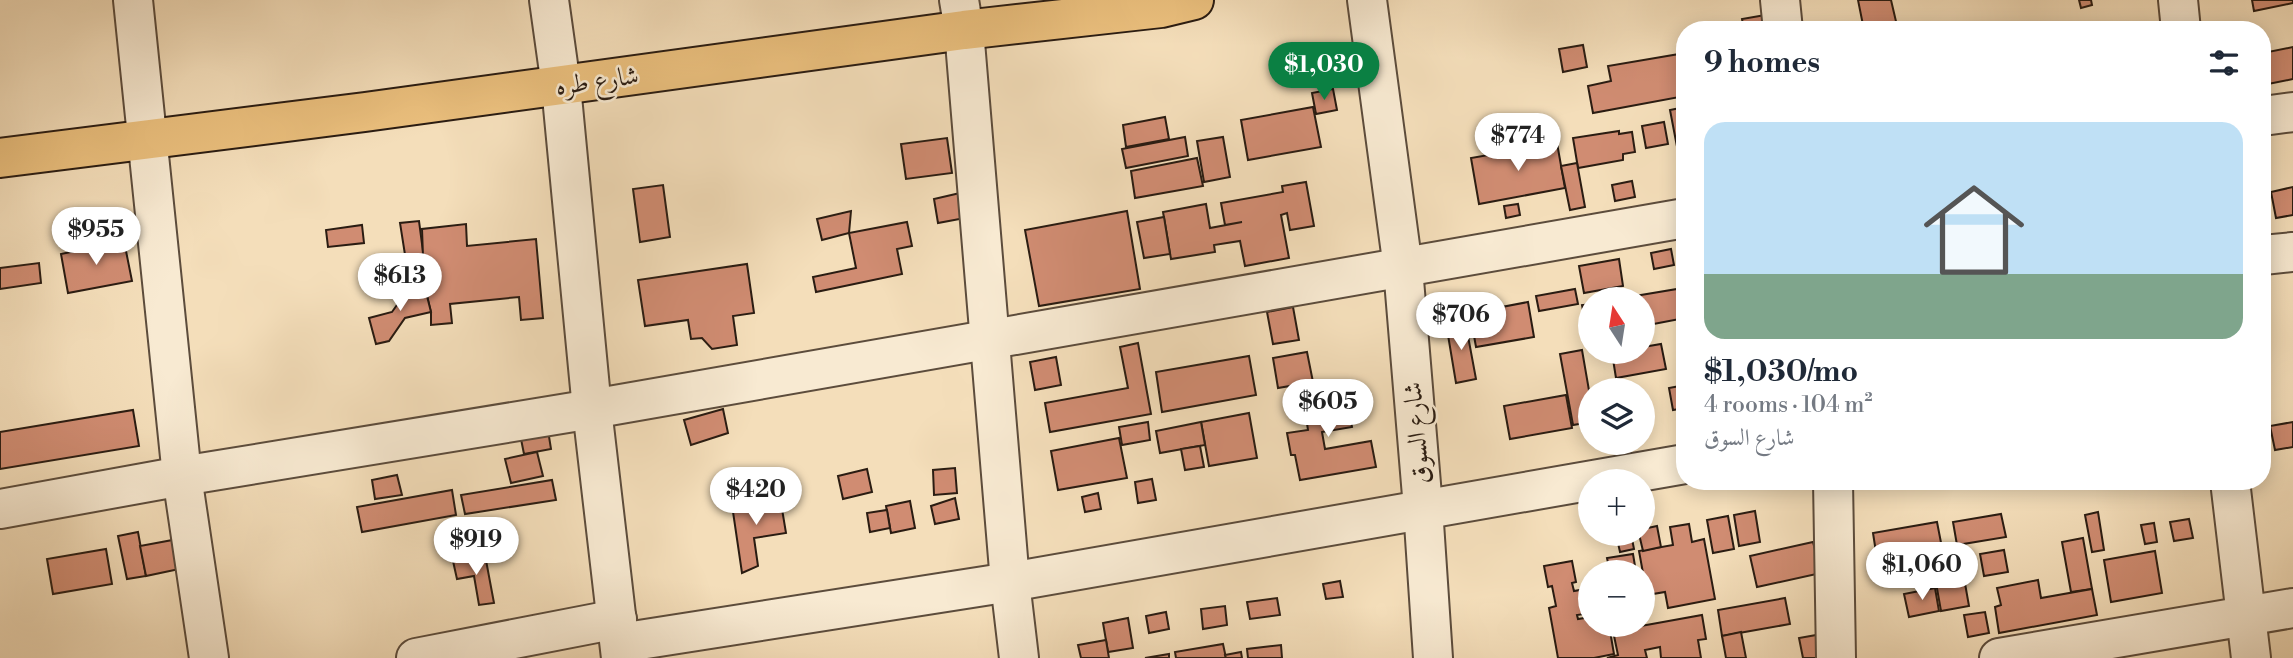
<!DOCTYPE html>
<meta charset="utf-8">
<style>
body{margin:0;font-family:"Libre Bodoni",Amiri,serif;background:#f6f6f7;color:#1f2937;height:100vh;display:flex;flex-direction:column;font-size:26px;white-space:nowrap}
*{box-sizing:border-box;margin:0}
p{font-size:23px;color:#747a83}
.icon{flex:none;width:38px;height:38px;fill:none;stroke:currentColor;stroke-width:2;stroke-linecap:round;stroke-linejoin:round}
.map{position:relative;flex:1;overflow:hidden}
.panel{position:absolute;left:1676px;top:21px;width:595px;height:469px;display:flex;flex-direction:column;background:#fff;border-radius:28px;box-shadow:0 4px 18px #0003}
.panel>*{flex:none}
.needle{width:46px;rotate:348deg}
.fabs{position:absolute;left:1578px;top:287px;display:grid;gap:14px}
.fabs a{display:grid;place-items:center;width:77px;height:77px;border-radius:50%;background:#fff;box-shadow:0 4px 18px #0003;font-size:35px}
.price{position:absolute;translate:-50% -60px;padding:0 16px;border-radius:24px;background:#fff;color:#222;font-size:23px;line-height:46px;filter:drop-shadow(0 2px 4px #0008)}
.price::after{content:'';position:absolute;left:50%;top:42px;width:21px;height:16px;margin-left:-10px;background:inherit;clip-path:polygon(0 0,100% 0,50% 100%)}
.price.current{background:#0b8043;color:#fff}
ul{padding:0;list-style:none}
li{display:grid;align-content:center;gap:14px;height:371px;padding:0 28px}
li+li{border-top:2px solid #e0e1e3}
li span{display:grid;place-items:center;height:217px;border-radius:21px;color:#555}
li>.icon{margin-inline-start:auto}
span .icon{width:126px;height:126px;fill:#fffc;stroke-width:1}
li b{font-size:30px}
h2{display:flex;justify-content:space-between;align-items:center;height:84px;padding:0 28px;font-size:30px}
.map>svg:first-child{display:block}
</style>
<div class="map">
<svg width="2293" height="658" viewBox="0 0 2293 658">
<rect width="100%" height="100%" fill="#f4deba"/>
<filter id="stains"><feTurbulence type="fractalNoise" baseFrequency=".00286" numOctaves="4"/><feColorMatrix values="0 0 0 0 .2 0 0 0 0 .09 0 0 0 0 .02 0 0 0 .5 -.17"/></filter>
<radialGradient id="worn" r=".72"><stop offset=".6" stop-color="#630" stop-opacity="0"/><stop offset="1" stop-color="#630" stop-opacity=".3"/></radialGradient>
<g fill="#d08c72" stroke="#2a1c12" stroke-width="2">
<path d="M1858,0H1891L1898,30H1864Z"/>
<path d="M2079,0H2091L2092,5L2081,8Z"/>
<path d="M2252,0H2293V3L2254,11Z"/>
<path d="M1777,13L1780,30H1744L1742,19Z"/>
<path d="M1583,45L1587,67L1563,72L1559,49Z"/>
<path d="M2293,47V79L2263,85V53Z"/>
<path d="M1685,53V96L1593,113L1588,86L1611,81L1608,66Z"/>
<path d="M1333,89L1337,110L1316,114L1312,93Z"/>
<path d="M1313,107L1321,147L1248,160L1241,120Z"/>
<path d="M1685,107V156L1679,157L1670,110Z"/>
<path d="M1165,117L1169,139L1126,147L1123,125Z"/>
<path d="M1664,122L1668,144L1646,148L1642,126Z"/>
<path d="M1619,131V134L1632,132L1635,152L1623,154V160L1578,168L1573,138Z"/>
<path d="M1185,137L1188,156L1126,168L1122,149Z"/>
<path d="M1223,137L1230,177L1204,182L1197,141Z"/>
<path d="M947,138L952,173L906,179L901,144Z"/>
<path d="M1557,143L1565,188L1479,204L1471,158Z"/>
<path d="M1197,158L1203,186L1135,198L1131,171Z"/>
<path d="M1577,163L1585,207L1570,210L1561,166Z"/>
<path d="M1632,181L1635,197L1615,201L1612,185Z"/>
<path d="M1306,182L1314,226L1290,230L1287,213L1281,215L1289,258L1245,266L1240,241L1214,245L1215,252L1171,259L1163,212L1206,204L1210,228L1242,222L1225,225L1221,203L1283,192L1282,186Z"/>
<path d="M663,185L670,237L640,242L633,189Z"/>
<path d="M2293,187V215L2276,218L2271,192Z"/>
<path d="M960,193L965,218L938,223L934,199Z"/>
<path d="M1518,204L1520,215L1506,218L1504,206Z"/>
<path d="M851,211L849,233L822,240L817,219Z"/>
<path d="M1127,211L1140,289L1039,306L1025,230Z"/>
<path d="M1164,217L1170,254L1144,258L1137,222Z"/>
<path d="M419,221L424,259L406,261L400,223Z"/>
<path d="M907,222L912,246L897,249L902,274L816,292L813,277L856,268L849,233Z"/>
<path d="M466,224L467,246L536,239L543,318L521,320L519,297L450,304L452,323L431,325V312L424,284L422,229Z"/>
<path d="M362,225L364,243L328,247L326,230Z"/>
<path d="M124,241L132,281L68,293L61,254Z"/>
<path d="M1671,249L1674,265L1654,269L1651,253Z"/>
<path d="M1619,259L1623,286L1584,293L1579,266Z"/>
<path d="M39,263L41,283L0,289V268Z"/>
<path d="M747,264L754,313L733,316L737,345L712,349L702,338L691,339L688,320L645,326L638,280Z"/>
<path d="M424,284L431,312L405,318L389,341L376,344L369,318L392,312L399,302L397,291Z"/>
<path d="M1683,288L1685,318L1643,326V299H1617Z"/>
<path d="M1575,289L1578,304L1539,311L1536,296Z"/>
<path d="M1528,302L1534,337L1476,347L1470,313Z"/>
<path d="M1591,304V335L1588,336L1582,305Z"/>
<path d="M1293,307L1299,340L1273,344L1267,312Z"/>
<path d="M1465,320L1476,379L1456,383L1446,323Z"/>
<path d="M1138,343L1151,414L1050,432L1045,403L1128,388L1120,347Z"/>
<path d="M1661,344L1666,369L1616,378L1612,353L1643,352V347Z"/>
<path d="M1582,350L1591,402V422L1573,425L1560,354Z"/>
<path d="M1307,352L1313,382L1278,388L1273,358Z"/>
<path d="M1249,356L1256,395L1162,412L1156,372Z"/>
<path d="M1056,357L1061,385L1035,390L1030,362Z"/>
<path d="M1685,385V408L1673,410L1669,388Z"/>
<path d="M1345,389L1352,427L1322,432L1325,449L1371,441L1376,467L1300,480L1295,455H1291L1287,433L1308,430L1303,397Z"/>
<path d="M1566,395L1572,428L1510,439L1504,406Z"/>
<path d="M723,409L728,433L691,445L684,420Z"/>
<path d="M133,410L139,446L0,469V432Z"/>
<path d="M1249,413L1257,458L1209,466L1201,422Z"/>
<path d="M1148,422L1150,440L1122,445L1119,427Z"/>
<path d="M1201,422L1205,445L1160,453L1156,431Z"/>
<path d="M2293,422V447L2275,450L2270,426Z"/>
<path d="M547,424L551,449L524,454L519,429Z"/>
<path d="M1119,438L1127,478L1058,490L1051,451Z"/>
<path d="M1200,446L1204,467L1185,470L1181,449Z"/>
<path d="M537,452L543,476L511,483L505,459Z"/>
<path d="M955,468L957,493L934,495L933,470Z"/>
<path d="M867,469L872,492L843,499L838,476Z"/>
<path d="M397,475L402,495L375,499L372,480Z"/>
<path d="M1152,479L1156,500L1138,503L1135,482Z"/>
<path d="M552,480L556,500L465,514L461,495Z"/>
<path d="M452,490L456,515L362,532L357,507Z"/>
<path d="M1098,493L1101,509L1085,512L1082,497Z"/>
<path d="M780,497L786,533L754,538L758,566L742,573L732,505Z"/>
<path d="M955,498L959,519L935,524L931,506Z"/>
<path d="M910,501L915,528L891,533L886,506Z"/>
<path d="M887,510L890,528L870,532L867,513Z"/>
<path d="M1755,511L1760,542L1739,546L1734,515Z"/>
<path d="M2098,512L2104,550L2092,552L2085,515Z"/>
<path d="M2001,514L2006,537L1957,545L1953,522Z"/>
<path d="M1728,516L1734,549L1713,553L1707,520Z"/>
<path d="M2189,519L2193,538L2174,541L2170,522Z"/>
<path d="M1937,522L1943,553L1878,565L1873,533Z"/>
<path d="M2154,523L2157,542L2145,544L2141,525Z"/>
<path d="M1689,524L1692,542L1704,539L1715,599L1668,608L1665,592L1647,595L1639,551L1673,545L1670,527Z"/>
<path d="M1657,526L1661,547L1643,551L1639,534H1643V529Z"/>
<path d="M138,532L146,576L127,579L118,536Z"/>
<path d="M1616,534H1631L1634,549L1620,552Z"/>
<path d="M2083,538L2092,589L2071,592L2062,542Z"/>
<path d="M178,539L184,568L146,576L140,546Z"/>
<path d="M1813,542L1821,573L1757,587L1750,556Z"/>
<path d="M106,549L112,584L53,594L47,559Z"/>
<path d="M2004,550L2008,572L1984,576L1980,554Z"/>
<path d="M2155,551L2162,593L2111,602L2104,560Z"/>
<path d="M1633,554L1636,572H1610L1607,558Z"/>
<path d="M485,555L494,603L479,605L474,576L457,579L453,561Z"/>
<path d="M1572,561L1576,582L1572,583L1574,591L1591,588V613L1577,615L1578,619L1591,617V625H1609L1614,654L1594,658H1558L1549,608L1556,606L1552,586L1548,587L1544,566Z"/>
<path d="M1961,561L1969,606L1941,611L1933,566Z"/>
<path d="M2038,580L2041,598L2092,589L2097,615L1999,633L1995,607L2001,605L1997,588Z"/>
<path d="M1340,581L1343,597L1326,599L1323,584Z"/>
<path d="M1935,588L1939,611L1909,617L1904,594Z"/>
<path d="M1277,598L1280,615L1250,619L1247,602Z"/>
<path d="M1785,598L1790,624L1722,636L1718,610Z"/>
<path d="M1225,606L1227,625L1203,629L1201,609Z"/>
<path d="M1166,612L1169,629L1149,633L1146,616Z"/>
<path d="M1985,612L1989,633L1968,637L1964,615Z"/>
<path d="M1702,615L1706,639L1698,640L1701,658H1661L1660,647L1645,650L1647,658H1607L1618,655L1613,631Z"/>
<path d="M1128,618L1133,648L1108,652L1103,623Z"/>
<path d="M1741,632L1746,658H1726L1722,636Z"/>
<path d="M1822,634L1827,658H1803L1799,638Z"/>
<path d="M1106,640L1109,658H1081L1078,645Z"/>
<path d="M1223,644L1226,658H1176L1175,652Z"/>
<path d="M1281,645L1282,658H1248L1247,649Z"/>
<path d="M1241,652L1242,658H1226L1225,655Z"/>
<path d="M1169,654V658H1145Z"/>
</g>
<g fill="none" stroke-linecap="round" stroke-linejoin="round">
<g stroke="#5c4c3c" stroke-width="42">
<g id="minor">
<path d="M133,0L182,476L209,658"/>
<path d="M549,0L561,86L592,409L621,658"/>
<path d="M959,0L964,30L1010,582L1019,658"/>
<path d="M1367,0L1403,268L1423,508L1433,658"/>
<path d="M1780,0L1783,30"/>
<path d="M2178,0L2181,30"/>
<path d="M2263,116L2293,112"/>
<path d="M2263,255L2293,252"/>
<path d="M1833,481L1836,658"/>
<path d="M2230,481L2251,658"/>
<path d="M0,509L182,476L592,409L1685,218"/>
<path d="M620,643L1010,582L1685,464"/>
<path d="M416,658L617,619"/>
<path d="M1999,658L2293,608"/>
</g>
</g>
<g stroke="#2a1c12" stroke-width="42">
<path id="major" d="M0,158L365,112L964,30L1161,8L1194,0"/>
</g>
<use href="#minor" stroke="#f8ead2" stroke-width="38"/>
<use href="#major" stroke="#eabf7d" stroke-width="38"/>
</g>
<g text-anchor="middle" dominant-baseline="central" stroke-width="5" stroke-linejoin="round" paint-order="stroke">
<g font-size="26" fill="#2a1c12" stroke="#f8ead2">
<text transform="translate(597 81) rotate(-8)">شارع طره</text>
<text transform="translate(1417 433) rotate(-95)">شارع السوق</text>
</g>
</g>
<rect width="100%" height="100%" filter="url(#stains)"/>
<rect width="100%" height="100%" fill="url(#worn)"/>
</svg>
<div class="fabs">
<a><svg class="needle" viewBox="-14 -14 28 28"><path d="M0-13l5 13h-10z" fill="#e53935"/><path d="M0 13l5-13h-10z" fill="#747a83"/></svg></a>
<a><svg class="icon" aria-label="layers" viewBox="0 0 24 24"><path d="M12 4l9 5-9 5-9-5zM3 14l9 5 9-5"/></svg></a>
<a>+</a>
<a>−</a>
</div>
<b class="price current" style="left:1324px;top:102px">$1,030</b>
<b class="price" style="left:1518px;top:173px">$774</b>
<b class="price" style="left:96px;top:267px">$955</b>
<b class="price" style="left:400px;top:313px">$613</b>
<b class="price" style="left:1461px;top:352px">$706</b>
<b class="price" style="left:1328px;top:439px">$605</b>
<b class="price" style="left:756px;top:527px">$420</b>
<b class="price" style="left:476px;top:577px">$919</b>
<b class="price" style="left:1922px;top:602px">$1,060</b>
<section class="panel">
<h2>9 homes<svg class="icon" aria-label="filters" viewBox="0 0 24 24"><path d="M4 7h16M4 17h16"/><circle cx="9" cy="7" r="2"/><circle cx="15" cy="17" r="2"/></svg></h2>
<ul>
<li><span style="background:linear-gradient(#bfe0f5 70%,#7fa58c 0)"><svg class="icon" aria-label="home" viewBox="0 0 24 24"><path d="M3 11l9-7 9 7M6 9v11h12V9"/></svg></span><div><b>$1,030/mo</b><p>4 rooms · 104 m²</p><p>شارع السوق</p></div></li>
</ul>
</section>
</div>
